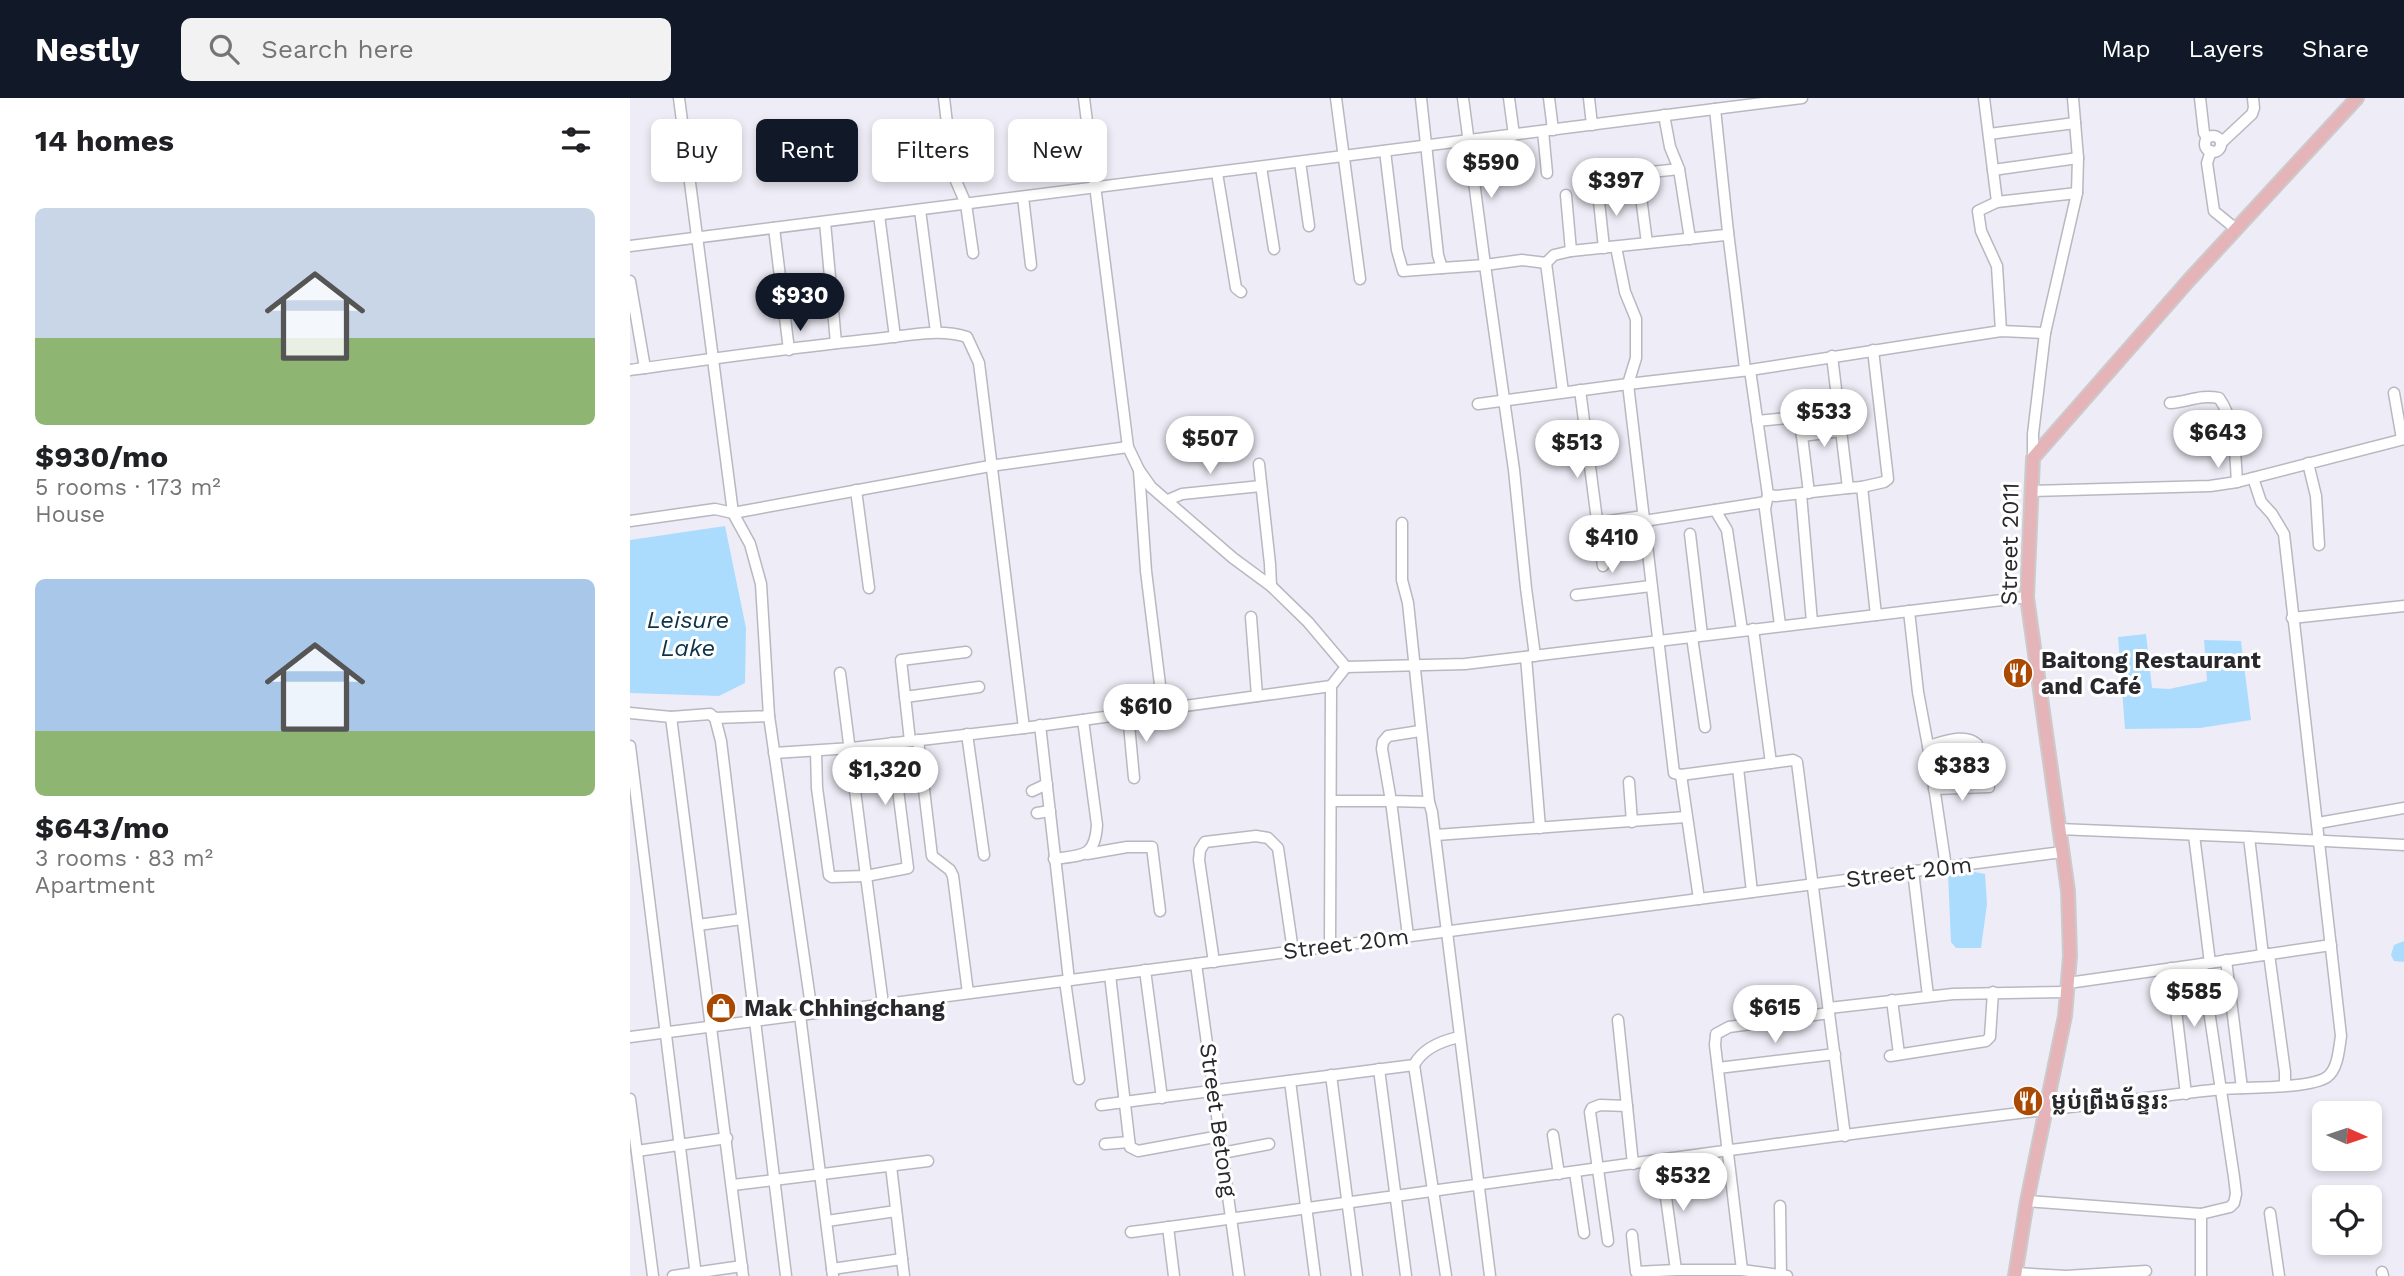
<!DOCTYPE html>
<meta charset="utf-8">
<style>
body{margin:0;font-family:"Work Sans","Noto Sans Khmer",sans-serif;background:#f2f2f2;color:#202124;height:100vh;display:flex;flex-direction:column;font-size:26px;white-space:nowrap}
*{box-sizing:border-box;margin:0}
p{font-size:23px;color:#757577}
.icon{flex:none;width:38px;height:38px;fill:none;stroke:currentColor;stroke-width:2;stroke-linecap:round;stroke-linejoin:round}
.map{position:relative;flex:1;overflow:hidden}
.details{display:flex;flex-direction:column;background:#fff;width:630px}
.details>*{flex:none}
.top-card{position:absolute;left:21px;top:21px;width:665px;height:63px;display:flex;gap:14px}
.needle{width:46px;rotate:93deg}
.tools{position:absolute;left:1682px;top:1003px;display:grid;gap:14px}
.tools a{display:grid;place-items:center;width:70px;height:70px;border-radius:10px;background:#fff;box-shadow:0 4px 10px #0003;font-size:35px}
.price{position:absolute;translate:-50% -60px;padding:0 16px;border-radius:24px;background:#fff;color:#222;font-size:23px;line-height:46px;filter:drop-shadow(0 2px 4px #0008)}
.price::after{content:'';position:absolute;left:50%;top:42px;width:21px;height:16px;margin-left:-10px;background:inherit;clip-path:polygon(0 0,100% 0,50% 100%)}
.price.current{background:#111827;color:#fff}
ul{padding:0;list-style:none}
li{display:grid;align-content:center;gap:14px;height:371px;padding:0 35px}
li span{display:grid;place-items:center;height:217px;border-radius:10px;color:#555}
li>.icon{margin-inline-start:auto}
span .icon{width:126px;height:126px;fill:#fffc;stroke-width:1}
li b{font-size:30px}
h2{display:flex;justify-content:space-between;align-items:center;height:84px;padding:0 35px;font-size:30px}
.chip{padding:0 24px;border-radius:10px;background:#fff;box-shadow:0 4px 10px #0003;font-size:24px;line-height:63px}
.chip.current{background:#111827;color:#fff}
header{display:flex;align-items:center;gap:42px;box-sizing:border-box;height:98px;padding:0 35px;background:#111827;color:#fff}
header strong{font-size:33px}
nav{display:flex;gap:38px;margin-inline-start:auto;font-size:24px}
.search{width:490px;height:63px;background:#f2f2f2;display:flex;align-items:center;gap:18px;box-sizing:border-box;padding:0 24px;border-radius:10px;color:#757577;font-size:26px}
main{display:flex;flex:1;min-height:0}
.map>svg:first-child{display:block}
</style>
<header>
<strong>Nestly</strong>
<div class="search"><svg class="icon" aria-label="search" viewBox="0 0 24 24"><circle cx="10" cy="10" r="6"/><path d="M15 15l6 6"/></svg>Search here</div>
<nav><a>Map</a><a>Layers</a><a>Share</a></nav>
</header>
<main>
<section class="details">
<h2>14 homes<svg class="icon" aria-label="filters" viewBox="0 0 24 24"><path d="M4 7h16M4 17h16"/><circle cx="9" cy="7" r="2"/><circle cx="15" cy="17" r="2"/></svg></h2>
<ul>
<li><span style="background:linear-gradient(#c9d6e8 60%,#8fb573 0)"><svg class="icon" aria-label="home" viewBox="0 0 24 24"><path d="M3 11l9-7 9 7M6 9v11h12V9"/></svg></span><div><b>$930/mo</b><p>5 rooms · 173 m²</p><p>House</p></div></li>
<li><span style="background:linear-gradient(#a9c7e8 70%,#8fb573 0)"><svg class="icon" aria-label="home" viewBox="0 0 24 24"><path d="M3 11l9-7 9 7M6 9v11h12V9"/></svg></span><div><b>$643/mo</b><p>3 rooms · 83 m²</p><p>Apartment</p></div></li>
</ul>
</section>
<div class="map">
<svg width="1774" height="1178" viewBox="0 0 1774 1178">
<rect width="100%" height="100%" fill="#eeedf7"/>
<g fill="#acdcfd">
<path d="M95,428L116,530L115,585L89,598L0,595V442Z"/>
<path d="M1516,536L1522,590L1539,591L1577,583L1574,542L1611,543L1621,622L1570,630L1495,631L1488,539Z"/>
<path d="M1330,771L1355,776L1357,806L1351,850H1326L1321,844L1318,776Z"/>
<path d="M1774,843V864L1764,863L1761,857L1764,847Z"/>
</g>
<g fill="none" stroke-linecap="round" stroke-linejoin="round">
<g stroke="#b8b8c1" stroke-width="13">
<g id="minor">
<path d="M49,0L103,415L360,368L498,349"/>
<path d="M314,0L323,76L336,106L343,155"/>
<path d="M454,0L498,349L509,372L521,389L603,460L641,488L678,524L716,569L835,566L1397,499"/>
<path d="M706,0L730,181"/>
<path d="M791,0L808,157L812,170L855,167L833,0"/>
<path d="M879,0L884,37"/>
<path d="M919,0L923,32"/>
<path d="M959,0L962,27"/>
<path d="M1354,0L1367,104"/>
<path d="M1570,0L1574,35L1577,40"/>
<path d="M1034,17L1040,49L1049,71L1060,141"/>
<path d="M913,33L917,75"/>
<path d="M1359,36L1445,25"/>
<circle cx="1583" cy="46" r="8"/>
<path d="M1591,45L1622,16L1624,10L1623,0"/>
<path d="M755,53L767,152L773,173L812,170"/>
<path d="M1581,53L1577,65L1584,113L1606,131"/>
<path d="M670,64L679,128"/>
<path d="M631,69L644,151"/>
<path d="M1363,72L1448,60"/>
<path d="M587,75L606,190L611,194"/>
<path d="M1008,76L1017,145"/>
<path d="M994,77L1049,71"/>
<path d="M968,94L974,150"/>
<path d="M936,97L941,153"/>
<path d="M393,99L401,167"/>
<path d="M290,112L306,234"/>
<path d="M249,117L265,239"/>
<path d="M195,124L206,245"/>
<path d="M144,130L159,252"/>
<path d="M1098,134L1115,271"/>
<path d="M0,148L1172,0"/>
<path d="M986,149L995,194L1006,221V260L998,286L1044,675L1051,677L1163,662L1167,664L1199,915"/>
<path d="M916,165L924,157L941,153L1095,137L1098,134L1085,11"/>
<path d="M916,165L933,294"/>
<path d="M0,183L15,270"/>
<path d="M1371,233L1367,168L1351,133L1348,113L1367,104L1447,95"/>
<path d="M1202,258L1218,390L1232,389L1246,517"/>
<path d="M0,272C82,261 164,249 246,241C276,238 308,230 337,239L349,265L394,630"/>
<path d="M1120,272L1138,397L1146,398L1218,390"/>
<path d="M950,292L973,468"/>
<path d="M1764,295L1772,341"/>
<path d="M1540,305C1558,304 1570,296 1589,300C1606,324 1605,356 1607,384"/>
<path d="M848,306L998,286L1120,272L1371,233L1415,235"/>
<path d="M1127,323L1167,319L1172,338L1179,395"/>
<path d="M1172,338L1211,333"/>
<path d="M1403,360V336L1415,235L1447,95L1448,60L1443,0"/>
<path d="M1678,365L1686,398L1689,447"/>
<path d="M629,366L640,466L641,488"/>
<path d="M509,372L516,473L533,611"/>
<path d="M1232,389L1254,384L1258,381L1243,252"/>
<path d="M226,392L239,490"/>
<path d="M1401,393L1580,388L1607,384L1774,341"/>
<path d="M1171,396L1182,524"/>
<path d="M1138,397L1135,411L1150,527"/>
<path d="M538,402L552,396L631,388"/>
<path d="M1085,412L1097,432L1112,532"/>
<path d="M0,423L85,411L103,415L120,446L131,486L139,618L85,620L80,616L41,619L0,615"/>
<path d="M1014,423L1136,404"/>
<path d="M772,425V482L778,505L799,704"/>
<path d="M952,427L1013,418"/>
<path d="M1060,436L1072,537"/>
<path d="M946,497L1021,488"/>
<path d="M1279,513L1288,594L1298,648"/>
<path d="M621,519L627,598"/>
<path d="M1662,520L1774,508"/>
<path d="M1123,531L1141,665"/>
<path d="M1062,539L1075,629"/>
<path d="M905,558L896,490L884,372L855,167L892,162L916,165"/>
<path d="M896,559L910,730"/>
<path d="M275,599L349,589"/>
<path d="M498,616L504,680"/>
<path d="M139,618L182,915"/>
<path d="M41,619L113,1178"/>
<path d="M85,620L91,643L156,1178"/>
<path d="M410,627L439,882"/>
<path d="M790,633L758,638L753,644L752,651L761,703L799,704L802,714L860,1178"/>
<path d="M337,636L354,757"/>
<path d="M288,642L302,758L320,772L323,778L338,895"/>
<path d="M280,643L271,562L336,554"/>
<path d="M0,648L66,1178"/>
<path d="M186,653L187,690L199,777L202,779L236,778L210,575"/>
<path d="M144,655L222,650L394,630L701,588"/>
<path d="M1108,670L1122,794"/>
<path d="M1051,677L1069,801"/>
<path d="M999,684L1002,724"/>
<path d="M1304,691L1359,689"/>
<path d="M402,693L417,686"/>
<path d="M701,703H761L778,838"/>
<path d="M407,715L420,713"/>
<path d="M1688,725L1774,710"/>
<path d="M1429,731L1619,739L1633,857"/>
<path d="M806,737L1056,719"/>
<path d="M1564,737L1580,865"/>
<path d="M1619,739L1774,747"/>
<path d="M457,756L497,749H522L530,813"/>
<path d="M424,761C452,757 465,760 467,727L453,622"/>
<path d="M1316,769L1298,648C1314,644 1335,635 1347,646"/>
<path d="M1283,773L1298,898"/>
<path d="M68,827L112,821"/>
<path d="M700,848L701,588L716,569"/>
<path d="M1639,856L1655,974V987"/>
<path d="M1596,862L1612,990"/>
<path d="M584,864L569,762L570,752L575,744L626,738L638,740L648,750L663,853"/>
<path d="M566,866L609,1178"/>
<path d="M1541,870L1556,996"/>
<path d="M515,872L532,1000"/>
<path d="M480,877L500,1049L508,1053L590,1038"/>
<path d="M435,883L449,981"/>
<path d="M1438,885L1572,866"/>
<path d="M1262,902L1269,956"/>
<path d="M253,906L236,778L278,770L262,645"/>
<path d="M1199,910L1323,896L1436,894"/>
<path d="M170,917L203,1178"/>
<path d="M988,922L1003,1066"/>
<path d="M0,939L1432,754"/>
<path d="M1260,958L1356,943L1360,939L1363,894"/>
<path d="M784,967L816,1178"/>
<path d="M1088,970L1205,956"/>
<path d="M749,971L776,1178"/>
<path d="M701,977L727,1178"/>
<path d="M660,983L685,1178"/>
<path d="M0,1001L23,1178"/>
<path d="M471,1007L784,967C793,950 811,943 829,939"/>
<path d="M923,1037L929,1076"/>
<path d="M475,1046L499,1044"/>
<path d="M7,1053L97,1040"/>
<path d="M592,1055L639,1046"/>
<path d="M1031,1063L1046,1172"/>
<path d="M261,1068L274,1178"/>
<path d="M945,1074L954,1135"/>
<path d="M103,1087L298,1063"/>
<path d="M1397,1103L1571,1116L1600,1109L1604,1105L1606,1096L1604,1079L1572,866L1701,847"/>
<path d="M1150,1108L1151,1178"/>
<path d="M1640,1115L1649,1178"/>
<path d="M1571,1116V1178"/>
<path d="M197,1123L266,1113"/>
<path d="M538,1129L544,1178"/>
<path d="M501,1134C817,1092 1132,1045 1448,1008C1496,1003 1544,996 1592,991C1615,989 1680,991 1697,979C1708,971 1709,951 1711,938L1654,436L1642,416L1631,404L1623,380"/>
<path d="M1002,1137L1006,1174L1046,1172H1112L1157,1178"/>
<path d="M978,1143L960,1014L962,1010L970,1007L997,1008"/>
<path d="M202,1171L272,1161"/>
<path d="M1112,1172L1085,947L1086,936L1099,929L1199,915L1215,1038"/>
<path d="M1752,1174L1753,1178"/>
<path d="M1386,1175L1436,1178L1516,1173"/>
<path d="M43,1178L112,1168"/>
</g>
</g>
<g stroke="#cccbcc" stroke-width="16">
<path id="major" d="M1385,1178L1397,1103L1435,918L1440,858L1438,793L1397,499L1403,360L1560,181L1727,0"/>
</g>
<use href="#minor" stroke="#fff" stroke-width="10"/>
<use href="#major" stroke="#e5b4b8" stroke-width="12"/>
</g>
<defs>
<g id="restaurant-disc" transform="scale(1.575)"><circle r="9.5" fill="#aa4901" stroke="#fff"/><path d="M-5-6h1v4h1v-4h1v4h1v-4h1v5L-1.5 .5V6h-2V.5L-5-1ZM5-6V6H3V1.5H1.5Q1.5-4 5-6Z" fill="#fff"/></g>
<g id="shop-disc" transform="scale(1.575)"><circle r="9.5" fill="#aa4901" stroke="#fff"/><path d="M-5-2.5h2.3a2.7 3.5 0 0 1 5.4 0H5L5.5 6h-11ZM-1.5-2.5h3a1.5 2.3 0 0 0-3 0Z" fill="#fff"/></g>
</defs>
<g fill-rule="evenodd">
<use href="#restaurant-disc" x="1388" y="575"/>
<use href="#shop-disc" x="91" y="910"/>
<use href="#restaurant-disc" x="1398" y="1003"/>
</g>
<g text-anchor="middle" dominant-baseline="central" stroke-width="6" stroke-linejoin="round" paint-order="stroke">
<g font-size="23" fill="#29282c" stroke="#fff">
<text transform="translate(1380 446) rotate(-89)">Street 2011</text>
<text transform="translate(1279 774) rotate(-7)">Street 20m</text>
<text transform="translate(716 846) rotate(-7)">Street 20m</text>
<text transform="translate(588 1022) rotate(82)">Street Betong</text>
</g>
<g font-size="23" font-weight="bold" fill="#29282c" stroke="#fff" text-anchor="start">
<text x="1411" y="562">Baitong Restaurant<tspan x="1411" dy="26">and Café</tspan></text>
<text x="114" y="910">Mak Chhingchang</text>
<text x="1421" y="1003">ម្លប់ព្រីងច័ន្ទរះ</text>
</g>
<g font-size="24" font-style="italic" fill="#0e3349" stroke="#fff">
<text x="58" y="522">Leisure<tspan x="58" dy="28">Lake</tspan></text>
</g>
</g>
</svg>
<div class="tools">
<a><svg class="needle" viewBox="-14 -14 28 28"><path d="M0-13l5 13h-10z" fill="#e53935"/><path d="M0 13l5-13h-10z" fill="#757577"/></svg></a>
<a><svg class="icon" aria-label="locate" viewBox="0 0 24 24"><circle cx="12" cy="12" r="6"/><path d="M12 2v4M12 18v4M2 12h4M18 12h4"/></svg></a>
</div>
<b class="price" style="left:861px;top:102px">$590</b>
<b class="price" style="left:986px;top:120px">$397</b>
<b class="price current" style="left:170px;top:235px">$930</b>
<b class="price" style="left:1194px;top:351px">$533</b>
<b class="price" style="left:1588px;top:372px">$643</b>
<b class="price" style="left:580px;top:378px">$507</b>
<b class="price" style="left:947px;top:382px">$513</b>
<b class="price" style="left:982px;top:477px">$410</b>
<b class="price" style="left:516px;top:646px">$610</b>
<b class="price" style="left:1332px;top:705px">$383</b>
<b class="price" style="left:255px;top:709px">$1,320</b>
<b class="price" style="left:1564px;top:931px">$585</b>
<b class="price" style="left:1145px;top:947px">$615</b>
<b class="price" style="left:1053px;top:1115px">$532</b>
<div class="top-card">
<a class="chip">Buy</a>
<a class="chip current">Rent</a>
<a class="chip">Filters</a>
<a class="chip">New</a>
</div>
</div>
</main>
